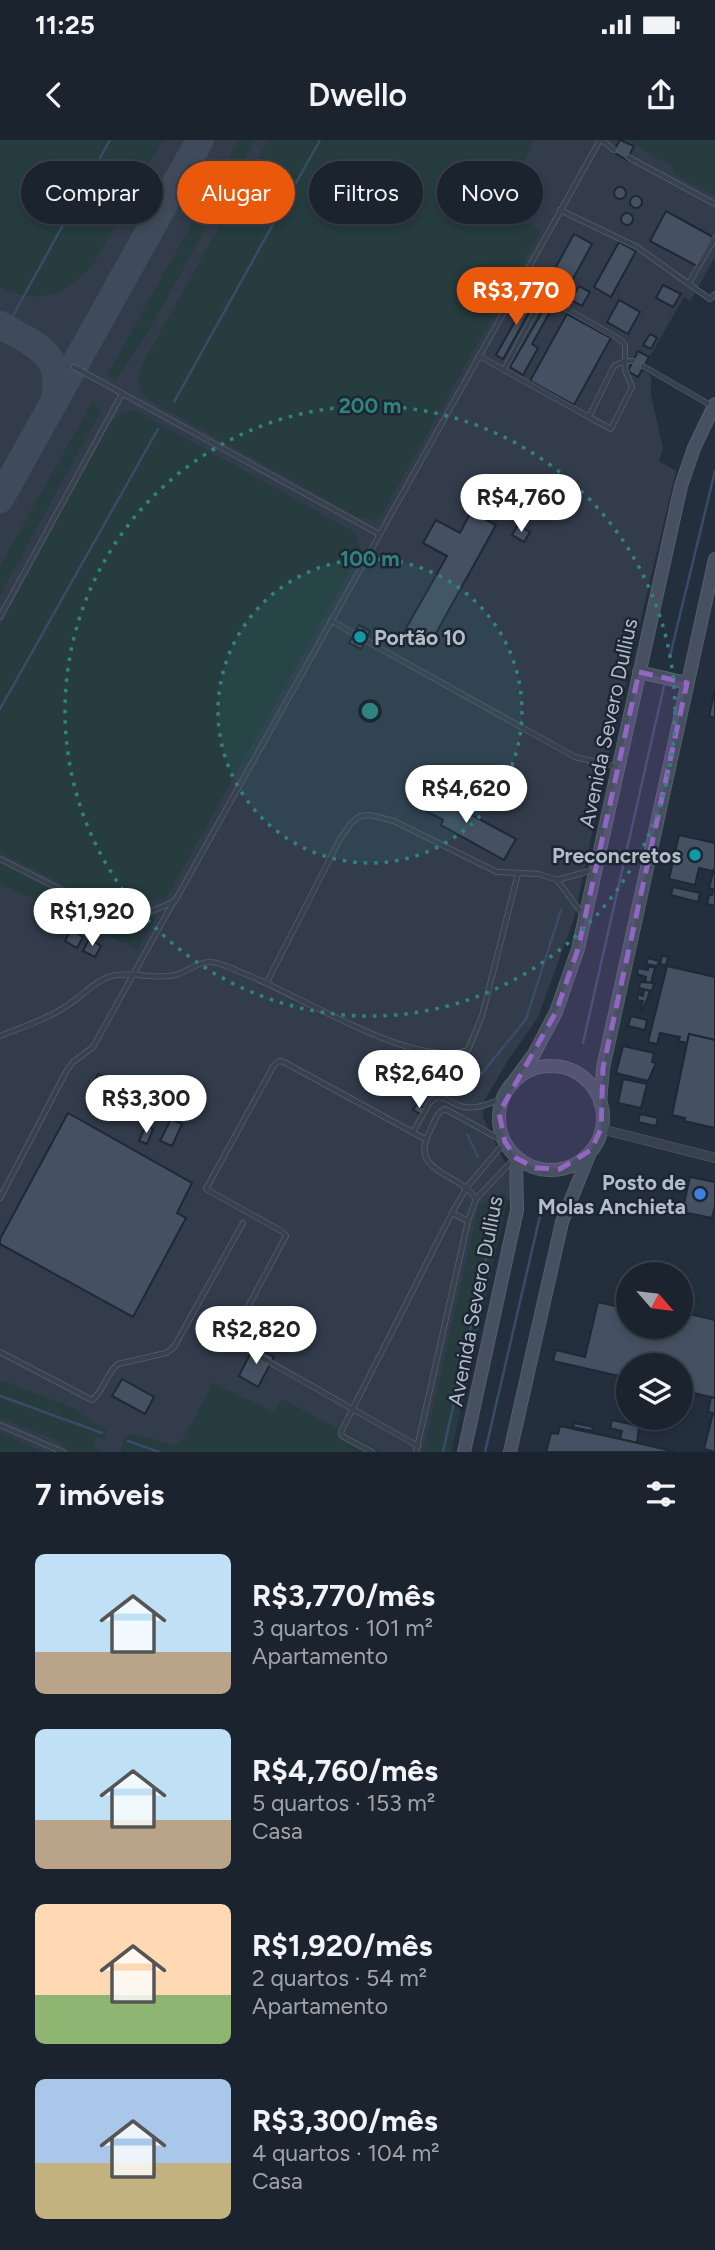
<!DOCTYPE html>
<html lang="pt">
<meta charset="utf-8">
<style>
body{margin:0;font-family:Figtree,sans-serif;background:#242b36;color:#f1f3f6;height:100vh;display:flex;flex-direction:column;font-size:26px;white-space:nowrap}
*{box-sizing:border-box;margin:0}
p{font-size:23px;color:#a0a4aa}
.icon{flex:none;width:38px;height:38px;fill:none;stroke:currentColor;stroke-width:2;stroke-linecap:round;stroke-linejoin:round}
.map{position:relative;height:1312px;overflow:hidden}
.side{display:flex;flex-direction:column;background:#1b232e;flex:1}
.side>*{flex:none}
.banner{position:absolute;left:21px;top:21px;width:674px;height:63px;display:flex;gap:14px}
.needle{width:46px;rotate:118deg}
.buttons{position:absolute;left:616px;top:1122px;display:grid;gap:14px}
.buttons a{display:grid;place-items:center;width:77px;height:77px;border-radius:50%;background:#1b232e;box-shadow:0 4px 10px #0003,0 0 0 2px #39404a;font-size:35px}
.price{position:absolute;translate:-50% -60px;padding:0 16px;border-radius:24px;background:#fff;color:#222;font-size:23px;line-height:46px;filter:drop-shadow(0 2px 4px #0008)}
.price::after{content:'';position:absolute;left:50%;top:42px;width:21px;height:16px;margin-left:-10px;background:inherit;clip-path:polygon(0 0,100% 0,50% 100%)}
.price.selected{background:#ea580c;color:#fff}
ul{padding:0;list-style:none}
li{display:flex;align-items:center;gap:21px;height:175px;padding:0 35px}
li span{display:grid;place-items:center;flex:none;width:196px;height:140px;border-radius:10px;color:#555}
li>.icon{margin-inline-start:auto}
span .icon{width:84px;height:84px;fill:#fffc;stroke-width:1}
li b{font-size:30px}
h2{display:flex;justify-content:space-between;align-items:center;height:84px;padding:0 35px;font-size:30px}
.chip{padding:0 24px;border-radius:32px;background:#1b232e;box-shadow:0 4px 10px #0003,0 0 0 2px #39404a;font-size:24px;line-height:63px}
.chip.selected{background:#ea580c;color:#fff}
.status{display:flex;justify-content:space-between;align-items:center;height:49px;padding:0 35px;background:#1b232e;direction:ltr}
.status svg{height:19px;fill:currentColor}
header{display:flex;justify-content:space-between;align-items:center;height:91px;padding:0 35px;background:#1b232e;font-size:32px;font-weight:600}
.map>svg:first-child{display:block}
</style>
<div class="status"><b>11:25</b><svg viewBox="0 0 49 12"><path d="M0 12V9h3v3zM5 12V6h3v6zM10 12V3h3v9zM15 12V0h3v12zM26 1h20v11H26zM47 4h2v5h-2z"/></svg></div>
<header><svg class="icon" aria-label="back" viewBox="0 0 24 24"><path d="M15 5l-7 7 7 7"/></svg>Dwello<svg class="icon" aria-label="share" viewBox="0 0 24 24"><path d="M12 15V3M7 8l5-5 5 5M5 13v7h14v-7"/></svg></header>
<div class="map">
<svg width="715" height="1312" viewBox="0 0 715 1312">
<rect width="100%" height="100%" fill="#242f3e"/>
<path fill="#323c4b" d="M0,0H715V117L690,161L684,157L642,230L651,236V255L663,308L659,321L676,331L606,626L574,779L538,877L507,922L484,961L483,977L507,1027L512,1044L513,1058L507,1060L451,1312H0Z"/>
<g fill="#263c3f">
<path d="M0,0H163L93,125C65,155 38,166 0,147Z"/>
<path d="M239,0H255L148,192L116,240L107,235Z"/>
<path d="M268,0H535L497,68L541,90L382,374L375,380L359,378L151,261C126,246 146,218 157,198Z"/>
<path d="M628,0H715V56L676,35L672,27Z"/>
<path d="M93,261L101,271L0,455V426Z"/>
<path d="M135,270L354,392L361,410L166,758L115,764L88,757L0,713V486L111,282L123,273Z"/>
<path d="M0,723L107,777L128,782L157,776L137,810L0,743Z"/>
<path d="M503,1053L507,1060L451,1312H423L479,1065Z"/>
<path d="M0,1240L73,1268L95,1284L103,1286L107,1292L105,1298L96,1296L93,1301L99,1312H72L56,1300L0,1278Z"/>
<path d="M213,1243L274,1272L281,1259L382,1312H122L121,1308L125,1297L136,1294L174,1306L182,1301Z"/>
<path d="M0,1292L42,1312H0Z"/>
</g>
<g fill="none" stroke-linecap="round" stroke-linejoin="round">
<g stroke="#394c67" stroke-width="2.5">
<path d="M0,199L110,0"/>
<path d="M174,262L320,0"/>
<path d="M670,516L715,331"/>
<path d="M0,569L158,289"/>
<path d="M583,903L664,546"/>
<path d="M467,952L526,879L561,770"/>
<path d="M467,994L478,1017"/>
<path d="M0,1256L102,1293"/>
<path d="M128,1301L159,1312"/>
<path d="M443,1312L498,1065"/>
<path d="M485,1312L543,1063"/>
</g>
<g stroke="#3f4a5a" stroke-width="28">
<path d="M0,185C35,205 66,214 54,262"/>
<path d="M0,359L200,0"/>
</g>
</g>
<g fill="#455162" stroke="#1f2835" stroke-width="2">
<path d="M620,0L634,6L627,20L613,12Z"/>
<circle cx="620" cy="53" r="6"/>
<circle cx="636" cy="62" r="6"/>
<path d="M666,71L713,97L697,126L650,101Z"/>
<circle cx="627" cy="79" r="6"/>
<path d="M574,94L592,104L564,155L546,145Z"/>
<path d="M619,102L636,111L611,157L594,147Z"/>
<path d="M663,145L681,154L673,167L656,158Z"/>
<path d="M579,146L590,152L582,166L571,160Z"/>
<path d="M530,155L537,158L503,219L496,215Z"/>
<path d="M619,160L640,172L628,194L607,182Z"/>
<path d="M545,167L551,170L532,204L538,208L523,235L510,227Z"/>
<path d="M567,174L611,198L574,265L530,241Z"/>
<path d="M650,194L657,198L651,209L643,205Z"/>
<path d="M638,211L649,217L638,237L628,231Z"/>
<path d="M471,372L496,385L430,504L405,490L447,416L423,403L436,380L460,393Z"/>
<path d="M518,385L530,392L524,402L512,395Z"/>
<path d="M359,485L370,491L361,509L349,503Z"/>
<path d="M715,550V578L709,576Z"/>
<path d="M420,647L516,699L504,720L441,685L443,680L419,667L421,663L414,659Z"/>
<path d="M679,695L715,703V729L713,731L699,728L695,745L669,739Z"/>
<path d="M714,729H715V750L709,748Z"/>
<path d="M673,747L700,753L698,762L671,755Z"/>
<path d="M713,750H715V766L707,764L709,755H712Z"/>
<path d="M71,790L83,797L77,808L65,801Z"/>
<path d="M89,799L101,806L95,817L83,811Z"/>
<path d="M662,816L668,817L666,825L660,824Z"/>
<path d="M648,818L659,821L657,826L646,824Z"/>
<path d="M648,826L655,828L651,843L645,842L646,837L637,834L638,828L648,830Z"/>
<path d="M667,826L715,837V900L689,894L687,903L678,901L680,897L660,893L657,904L648,902Z"/>
<path d="M640,842L654,843L652,851L639,848Z"/>
<path d="M644,850L650,851L643,870H641L643,861L637,860L638,854L643,856Z"/>
<path d="M631,876L647,880L645,890L628,886Z"/>
<path d="M689,894L715,900V988L684,981L685,978L672,975Z"/>
<path d="M623,906L654,913L652,922L656,923L648,941L616,933Z"/>
<path d="M98,934L126,948L114,970L87,955Z"/>
<path d="M623,939L647,944L641,968L618,963Z"/>
<path d="M417,964L425,969L422,975L413,970Z"/>
<circle cx="183" cy="973" r="6"/>
<path d="M68,973L192,1043L177,1073L186,1078L133,1177L0,1104V1099Z"/>
<path d="M640,974L658,978L656,986L638,982Z"/>
<path d="M171,979L182,984L172,1006L160,1001Z"/>
<path d="M146,985L153,989L147,1004L139,1001Z"/>
<path d="M690,1037L715,1042V1066L712,1078L682,1072Z"/>
<path d="M598,1162L628,1169V1186H681V1172L715,1180V1258L681,1250V1225H628V1238L553,1221L556,1210L585,1217Z"/>
<path d="M254,1206L274,1217L258,1247L239,1236Z"/>
<path d="M122,1239L154,1257L145,1274L112,1256Z"/>
<path d="M711,1257L715,1258V1312L704,1309L713,1273L708,1272Z"/>
<path d="M612,1280L639,1286L637,1303L620,1299L622,1291L610,1288Z"/>
<path d="M574,1283L593,1287L592,1291L573,1287Z"/>
<path d="M560,1286L620,1299L676,1312H546L551,1293L558,1294Z"/>
</g>
<g fill="none" stroke-linecap="round" stroke-linejoin="round">
<g stroke="#565f6c" stroke-width="6">
<g id="lane">
<path d="M602,0L614,10"/>
<path d="M628,17L715,64"/>
<path d="M560,70L637,107L710,159L715,154"/>
<path d="M689,143L715,98"/>
<path d="M479,216L589,277"/>
<path d="M643,226L712,266"/>
<path d="M74,227L379,394"/>
<path d="M504,230L537,168L545,159H549L621,200L625,205V230L632,247L611,289L589,277L614,226L625,221H633"/>
<path d="M0,477L122,254"/>
<path d="M331,480L354,494"/>
<path d="M365,500L575,617L618,627"/>
<path d="M0,719L107,773C135,781 150,772 175,761L600,0"/>
<path d="M557,740L593,730"/>
<path d="M267,842L340,699L351,683L360,676L370,675L394,681L497,732L539,734L557,740L584,776"/>
<path d="M0,896C22,887 48,879 68,865C81,857 97,839 112,836C133,831 154,840 175,835C188,832 196,822 210,822C221,822 234,830 245,834C299,854 413,930 468,910L482,876L518,733"/>
<path d="M413,992L430,962L437,957C447,957 454,965 464,967C477,969 492,964 503,957"/>
<path d="M0,1058L67,930L73,922L93,907L174,761"/>
<path d="M476,1059L512,1021"/>
<path d="M452,1073L468,1081"/>
<path d="M0,1212L92,1260C104,1251 106,1233 118,1224L166,1213L174,1207L243,1083"/>
<path d="M0,1285L63,1312"/>
<path d="M418,1306L234,1202L232,1196L286,1096L283,1092L206,1049L274,925L279,921L284,922L425,999"/>
<path d="M372,1312L342,1296L341,1292L452,1073L467,1047L505,1002L445,969C437,972 434,982 430,991C407,1033 461,1033 476,1059L468,1081L416,1312"/>
</g>
</g>
<g stroke="#565f6c" stroke-width="10">
<path id="street" d="M601,989L715,1018"/>
</g>
<g stroke="#565f6c" stroke-width="14">
<g id="secondary">
<path d="M639,532L687,543"/>
<circle cx="551" cy="978" r="52"/>
<path d="M512,944L534,914L556,872L578,809L681,346L694,308L715,264"/>
<path d="M600,963L603,928L715,419"/>
<path d="M464,1312L517,1070L516,1018"/>
<path d="M510,1312L562,1082L589,1015"/>
</g>
</g>
<use href="#lane" stroke="#38414e" stroke-width="4.5"/>
<use href="#street" stroke="#38414e" stroke-width="9"/>
<use href="#secondary" stroke="#465061" stroke-width="12"/>
</g>
<path fill="#9266c3" fill-opacity="0.2" stroke="#9266c3" stroke-width="5" stroke-dasharray="14 9" stroke-linejoin="round" d="M639,532L687,543L603,928L601,989L591,1010L560,1029L535,1028L516,1018L505,1002L499,973L556,872L578,809Z"/>
<circle cx="370" cy="571" r="152" fill="#308480" fill-opacity=".12"/>
<g fill="none" stroke="#308480" stroke-width="3.5" stroke-dasharray="3.5 7">
<circle cx="370" cy="571" r="152"/>
<circle cx="370" cy="571" r="305"/>
</g>
<g fill="#0f9aa8" stroke="#1d2633" stroke-width="2.5">
<circle cx="360" cy="497" r="7"/>
<circle cx="695" cy="715" r="7"/>
</g>
<circle fill="#3f7fe0" stroke="#1d2633" stroke-width="2.5" cx="700" cy="1054" r="7"/>
<g text-anchor="middle" dominant-baseline="central" stroke-width="5" stroke-linejoin="round" paint-order="stroke">
<g font-size="21" font-weight="bold" fill="#b4bcc9" stroke="#1d2633" text-anchor="end">
<text x="374" y="497" text-anchor="start">Portão 10</text>
<text x="681" y="715">Preconcretos</text>
<text x="686" y="1042">Posto de<tspan x="686" dy="24">Molas Anchieta</tspan></text>
</g>
<g font-size="21" fill="#b4bcc9" stroke="#1d2633">
<text transform="translate(608 583) rotate(-78)">Avenida Severo Dullius</text>
<text transform="translate(475 1161) rotate(-79)">Avenida Severo Dullius</text>
</g>
</g>
<circle cx="370" cy="571" r="10" fill="#308480" stroke="#1d2633" stroke-width="3.5"/>
<g font-size="21" text-anchor="middle" font-weight="bold" fill="#308480" stroke="#1d2633" stroke-width="5" stroke-linejoin="round" paint-order="stroke">
<text x="370" y="273">200 m</text>
<text x="370" y="426">100 m</text>
</g>
</svg>
<div class="buttons">
<a><svg class="needle" viewBox="-14 -14 28 28"><path d="M0-13l5 13h-10z" fill="#e53935"/><path d="M0 13l5-13h-10z" fill="#a0a4aa"/></svg></a>
<a><svg class="icon" aria-label="layers" viewBox="0 0 24 24"><path d="M12 4l9 5-9 5-9-5zM3 14l9 5 9-5"/></svg></a>
</div>
<b class="price selected" style="left:516px;top:187px">R$3,770</b>
<b class="price" style="left:521px;top:394px">R$4,760</b>
<b class="price" style="left:466px;top:685px">R$4,620</b>
<b class="price" style="left:92px;top:808px">R$1,920</b>
<b class="price" style="left:419px;top:970px">R$2,640</b>
<b class="price" style="left:146px;top:995px">R$3,300</b>
<b class="price" style="left:256px;top:1226px">R$2,820</b>
<div class="banner">
<a class="chip">Comprar</a>
<a class="chip selected">Alugar</a>
<a class="chip">Filtros</a>
<a class="chip">Novo</a>
</div>
</div>
<section class="side">
<h2>7 imóveis<svg class="icon" aria-label="filters" viewBox="0 0 24 24"><path d="M4 7h16M4 17h16"/><circle cx="9" cy="7" r="2"/><circle cx="15" cy="17" r="2"/></svg></h2>
<ul>
<li><span style="background:linear-gradient(#bfe0f5 70%,#b9a48a 0)"><svg class="icon" aria-label="home" viewBox="0 0 24 24"><path d="M3 11l9-7 9 7M6 9v11h12V9"/></svg></span><div><b>R$3,770/mês</b><p>3 quartos · 101 m²</p><p>Apartamento</p></div></li>
<li><span style="background:linear-gradient(#bfe0f5 65%,#b9a48a 0)"><svg class="icon" aria-label="home" viewBox="0 0 24 24"><path d="M3 11l9-7 9 7M6 9v11h12V9"/></svg></span><div><b>R$4,760/mês</b><p>5 quartos · 153 m²</p><p>Casa</p></div></li>
<li><span style="background:linear-gradient(#ffd9b3 65%,#8fb573 0)"><svg class="icon" aria-label="home" viewBox="0 0 24 24"><path d="M3 11l9-7 9 7M6 9v11h12V9"/></svg></span><div><b>R$1,920/mês</b><p>2 quartos · 54 m²</p><p>Apartamento</p></div></li>
<li><span style="background:linear-gradient(#a9c7e8 60%,#c2b280 0)"><svg class="icon" aria-label="home" viewBox="0 0 24 24"><path d="M3 11l9-7 9 7M6 9v11h12V9"/></svg></span><div><b>R$3,300/mês</b><p>4 quartos · 104 m²</p><p>Casa</p></div></li>
</ul>
</section>
